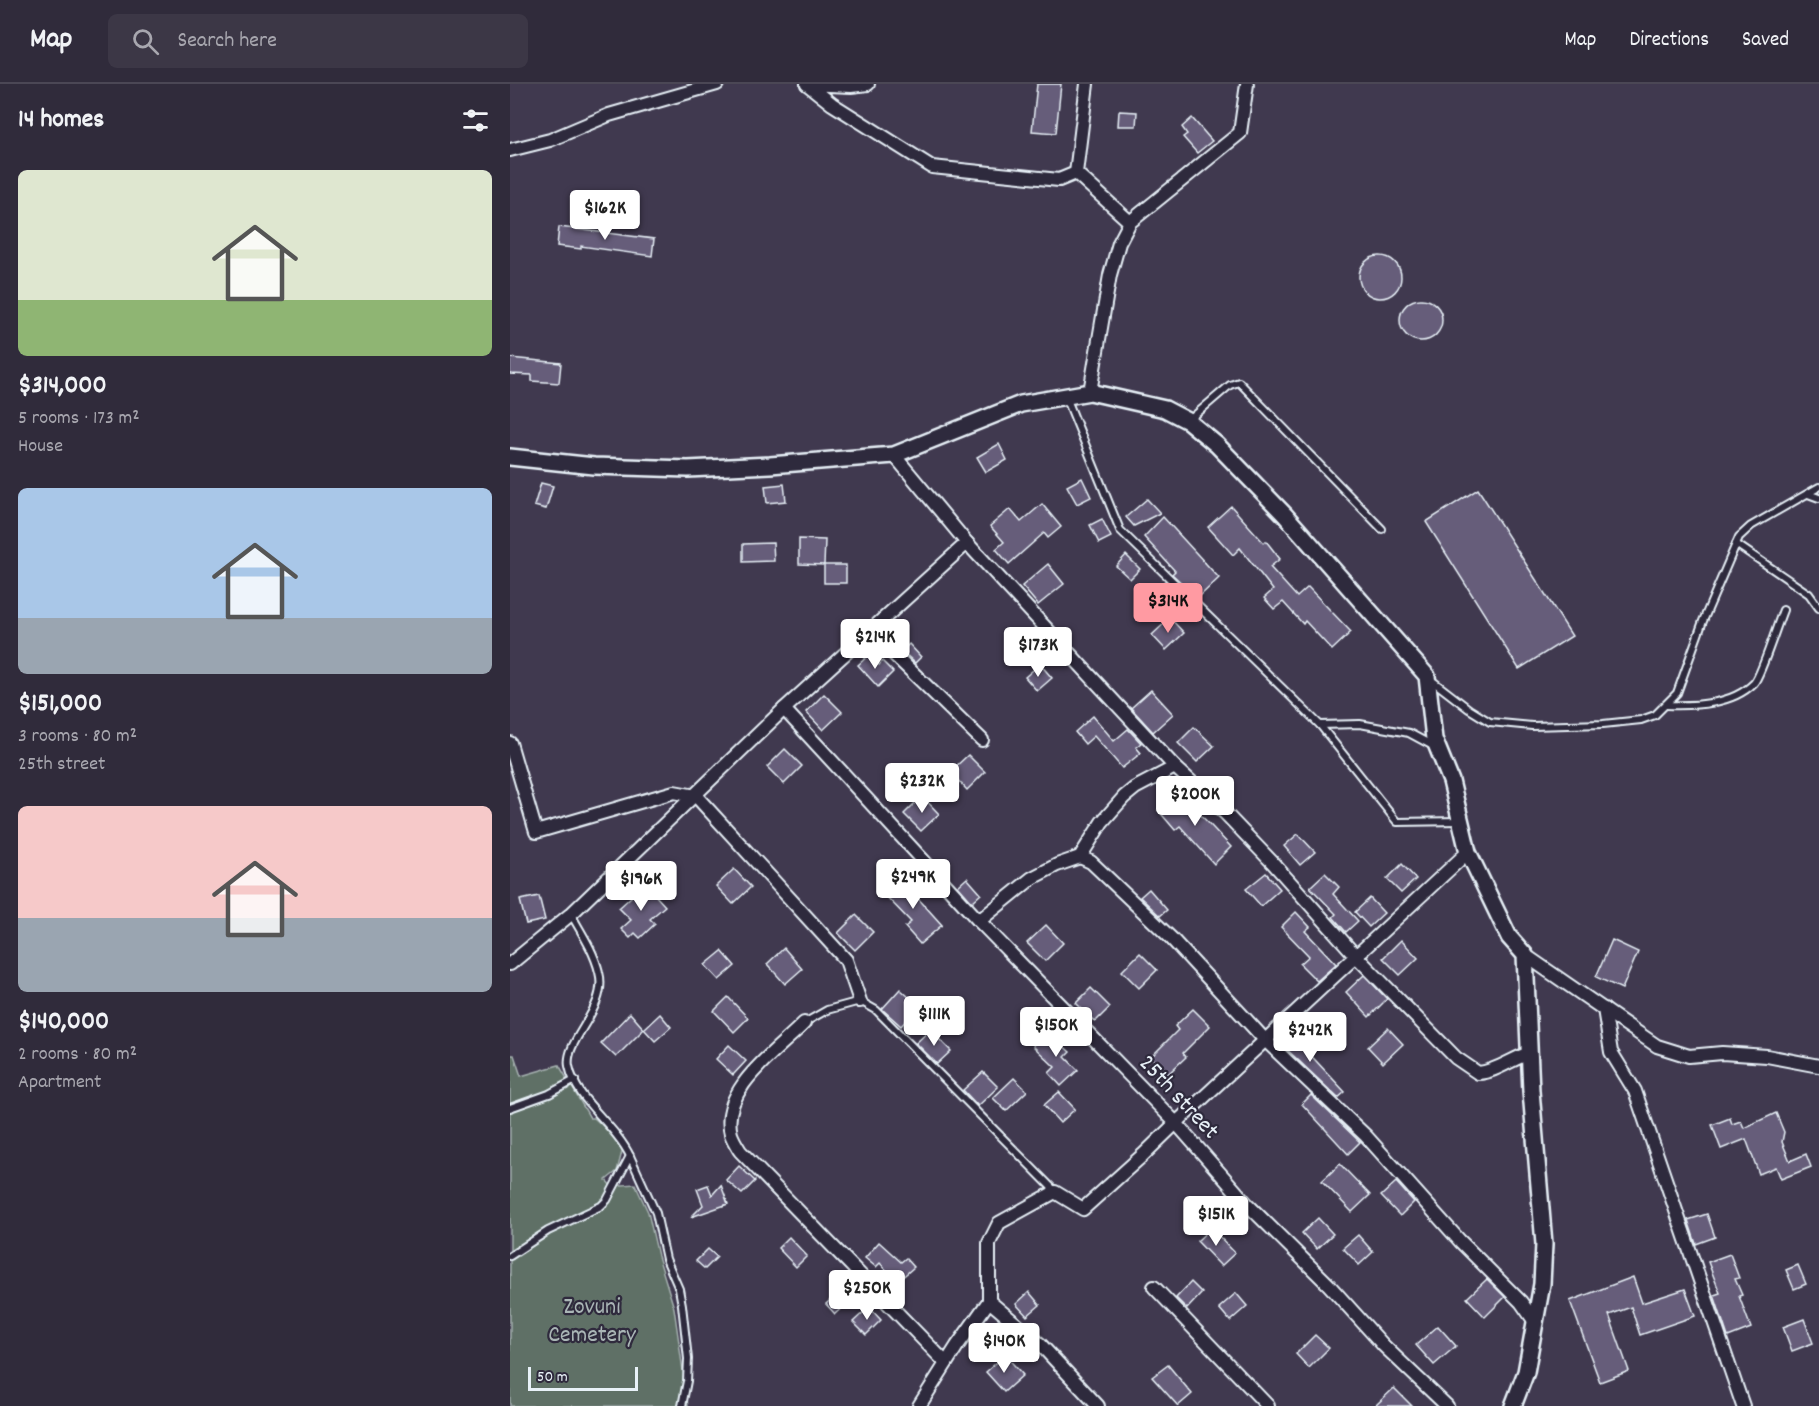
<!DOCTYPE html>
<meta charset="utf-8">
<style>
body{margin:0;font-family:Dekko,sans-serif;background:#3c3746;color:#f1f3f6;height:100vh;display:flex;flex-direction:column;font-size:22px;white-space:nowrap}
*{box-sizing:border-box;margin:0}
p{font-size:20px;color:#a8a7af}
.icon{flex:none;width:33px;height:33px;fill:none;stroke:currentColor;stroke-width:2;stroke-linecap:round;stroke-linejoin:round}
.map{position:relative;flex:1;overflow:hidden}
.details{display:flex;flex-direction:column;background:#302b3b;width:510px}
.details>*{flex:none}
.scale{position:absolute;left:18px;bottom:15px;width:110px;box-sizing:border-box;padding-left:6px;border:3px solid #e8f1f8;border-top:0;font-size:16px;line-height:21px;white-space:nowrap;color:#e8f1f8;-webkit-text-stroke:4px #2f2a3d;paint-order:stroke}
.price{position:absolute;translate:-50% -51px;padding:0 14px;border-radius:6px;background:#fff;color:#222;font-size:20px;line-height:39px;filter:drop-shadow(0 2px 3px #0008)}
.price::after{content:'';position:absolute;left:50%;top:36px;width:18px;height:14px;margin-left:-9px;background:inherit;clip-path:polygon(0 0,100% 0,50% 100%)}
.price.selected{background:#ff9aa2;color:#111}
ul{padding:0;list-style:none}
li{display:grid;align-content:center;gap:12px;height:318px;padding:0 18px}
li span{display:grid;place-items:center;height:186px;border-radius:9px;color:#555}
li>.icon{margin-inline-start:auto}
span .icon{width:108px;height:108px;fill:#fffc;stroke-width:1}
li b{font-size:26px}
h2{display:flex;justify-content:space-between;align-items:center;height:72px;padding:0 18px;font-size:26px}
header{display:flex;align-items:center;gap:36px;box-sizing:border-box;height:84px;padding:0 30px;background:#302b3b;border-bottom:2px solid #4b4755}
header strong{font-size:28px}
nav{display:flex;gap:33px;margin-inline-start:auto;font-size:21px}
.search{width:420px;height:54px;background:#3c3746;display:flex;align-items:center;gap:15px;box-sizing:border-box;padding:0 21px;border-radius:9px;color:#a8a7af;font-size:22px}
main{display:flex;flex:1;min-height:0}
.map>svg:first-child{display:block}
</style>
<header>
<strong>Map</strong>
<div class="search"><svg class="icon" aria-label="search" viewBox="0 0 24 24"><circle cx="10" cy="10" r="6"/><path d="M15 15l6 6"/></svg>Search here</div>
<nav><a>Map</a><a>Directions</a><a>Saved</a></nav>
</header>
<main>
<section class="details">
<h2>14 homes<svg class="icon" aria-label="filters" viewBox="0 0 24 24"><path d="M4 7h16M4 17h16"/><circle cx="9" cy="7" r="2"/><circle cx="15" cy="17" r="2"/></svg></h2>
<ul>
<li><span style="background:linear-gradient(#dfe7d0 70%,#8fb573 0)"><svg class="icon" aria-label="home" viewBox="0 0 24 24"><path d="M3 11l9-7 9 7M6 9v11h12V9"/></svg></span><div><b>$314,000</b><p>5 rooms · 173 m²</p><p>House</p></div></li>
<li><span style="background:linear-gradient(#a9c7e8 70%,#9aa5b1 0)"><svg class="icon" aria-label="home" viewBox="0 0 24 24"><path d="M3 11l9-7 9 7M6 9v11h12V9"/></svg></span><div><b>$151,000</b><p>3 rooms · 80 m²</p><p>25th street</p></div></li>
<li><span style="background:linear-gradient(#f6c9c9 60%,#9aa5b1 0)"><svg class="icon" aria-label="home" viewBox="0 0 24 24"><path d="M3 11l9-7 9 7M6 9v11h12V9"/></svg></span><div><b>$140,000</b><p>2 rooms · 80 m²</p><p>Apartment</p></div></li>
</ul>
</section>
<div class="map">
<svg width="1309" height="1322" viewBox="0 0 1309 1322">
<rect width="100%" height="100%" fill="#40394f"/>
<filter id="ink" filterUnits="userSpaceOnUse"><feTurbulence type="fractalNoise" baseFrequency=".0167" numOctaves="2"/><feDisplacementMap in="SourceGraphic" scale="12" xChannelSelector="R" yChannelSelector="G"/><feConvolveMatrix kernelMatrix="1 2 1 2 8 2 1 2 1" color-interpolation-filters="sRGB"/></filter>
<g filter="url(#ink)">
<path fill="#5f6f66" stroke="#a4b0af" stroke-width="1.5" d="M0,971H4L11,992L49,981L80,1034H84L102,1050L113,1064L107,1087L96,1096L101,1102L125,1100L138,1128L148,1172L164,1224L178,1322H0Z"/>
<g fill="#665d7a" stroke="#e8f1f8" stroke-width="1.5">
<path d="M527,0H551L546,49L522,47Z"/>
<path d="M609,27L627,28L626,42H608Z"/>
<path d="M682,34L702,57L687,69L673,53L677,50L672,43Z"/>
<path d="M49,143L144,155L142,172L71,162V165L47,162Z"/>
<circle cx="870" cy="193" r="21"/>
<circle cx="911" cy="236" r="21"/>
<path d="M0,274L51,279L49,299L22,297V291L0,290Z"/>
<path d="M489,360L497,376L476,388L467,373Z"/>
<path d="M572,394L581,413L567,420L557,402Z"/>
<path d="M31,399L43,402L36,425L24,422Z"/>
<path d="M274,400L276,417L257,419L255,402Z"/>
<path d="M968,405L1062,552L1009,585L916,438Z"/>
<path d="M637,415L650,429L624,442L616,433Z"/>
<path d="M532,420L551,443L538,454L534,449L499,480L486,465L494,458L480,442L500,425L511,438Z"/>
<path d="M721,422L754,459L756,457L770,475L760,483L787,513L798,503L841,548L822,566L795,537L793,540L773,518L764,525L754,514L763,506L730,464L723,471L698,443Z"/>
<path d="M653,433L709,494L689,513L677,500L675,502L662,490L665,487L634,453Z"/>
<path d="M592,435L601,453L589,459L580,441Z"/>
<path d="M289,455L315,456L314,481L289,480Z"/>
<path d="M263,459L264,477L233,478V460Z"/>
<path d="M616,471L630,485L620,495L606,482Z"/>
<path d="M538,480L554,500L528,521L512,502Z"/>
<rect x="314" y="481" width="22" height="18"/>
<path d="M655,497L667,509L656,520L644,507Z"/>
<path d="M660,534L674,549L656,566L642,551Z"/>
<path d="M399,560L411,573L405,579L392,567Z"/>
<path d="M359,571L369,581L372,577L383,588L368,603L348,581Z"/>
<path d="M530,580L542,594L527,607L515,593Z"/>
<path d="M641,606L663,630L643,648L621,624Z"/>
<path d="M314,610L332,628L313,646L296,628Z"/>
<path d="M583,632L604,657L618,645L631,659L626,663L631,669L612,684L584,652L575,660L565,648Z"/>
<path d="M684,643L704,662L687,678L668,659Z"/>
<path d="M275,665L292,682L274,700L257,683Z"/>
<path d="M458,671L475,688L457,706L440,688Z"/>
<path d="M669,708L721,763L704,780L670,742L665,746L648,726Z"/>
<path d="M412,712L429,730L411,747L394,730Z"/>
<path d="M788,750L805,768L790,781L774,762Z"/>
<path d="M892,780L906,795L891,809L877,795Z"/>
<path d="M224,785L241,803L223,820L206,802Z"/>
<path d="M756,789L770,805L751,822L736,805Z"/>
<path d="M815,789L829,803L823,810L848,837L836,848L823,833L826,830L800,803Z"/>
<path d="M392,792L409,809L406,812L432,841L410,860L395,843L401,838L374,810Z"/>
<path d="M457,794L471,810L462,818L448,802Z"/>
<path d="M135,800L155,822L140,835L145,840L130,854L125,849L120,854L111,845L121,836L109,824Z"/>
<path d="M639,805L657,826L650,832L630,813Z"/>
<path d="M29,812L35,836L16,840L10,816Z"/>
<path d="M860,814L874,829L859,843L845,828Z"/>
<path d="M786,828L800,843L795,847L826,880L807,897L790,880L799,872L771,843Z"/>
<path d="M346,831L363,848L345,866L328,849Z"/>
<path d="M536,841L553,859L535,877L517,859Z"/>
<path d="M891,856L908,874L890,891L873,874Z"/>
<path d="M1102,856L1128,868L1112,905L1086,893Z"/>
<path d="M274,864L292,885L275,900L257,880Z"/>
<path d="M212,867L225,882L209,896L195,881Z"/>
<path d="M630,869L647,886L629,904L612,887Z"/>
<path d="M854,891L877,915L859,933L836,908Z"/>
<path d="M581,904L600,923L585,938L566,919Z"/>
<path d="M390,905L409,922L391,942L372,925Z"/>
<path d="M218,913L238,934L224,948L204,927Z"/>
<path d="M683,925L700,942L673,969L676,973L658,990L641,973L668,946L665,942Z"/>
<path d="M120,929L134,945L106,973L91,959Z"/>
<path d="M150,930L161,943L145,957L134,945Z"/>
<path d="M878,944L893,960L873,979L858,963Z"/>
<path d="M420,946L441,967L427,980L406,959Z"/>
<path d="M537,947L560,968L555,973L568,986L551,1002L539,989L545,983L523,962Z"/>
<path d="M778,947L835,1008L828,1014L768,957Z"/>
<path d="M219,961L236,977L223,991L206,975Z"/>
<path d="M473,988L488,1003L468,1022L453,1006Z"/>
<path d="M504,994L517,1007L496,1027L483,1014Z"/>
<path d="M549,1008L565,1025L550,1039L534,1021Z"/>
<path d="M801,1011L850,1058L838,1070L792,1020Z"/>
<path d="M1266,1029L1274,1048L1272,1058L1280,1077L1296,1070L1301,1083L1271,1095L1266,1083L1249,1090L1236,1055L1211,1065L1202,1041L1220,1034L1222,1040L1231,1037L1234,1044Z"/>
<path d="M830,1080L860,1111L842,1128L812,1097Z"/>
<path d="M229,1082L245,1097L232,1110L216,1096Z"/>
<path d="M886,1098L904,1118L890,1132L871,1112Z"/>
<path d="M198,1101L202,1111L211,1101L218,1120L181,1133L193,1121L187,1105Z"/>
<path d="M1197,1130L1205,1153L1186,1160L1178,1136Z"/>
<path d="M808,1134L823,1150L807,1165L792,1149Z"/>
<path d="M701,1144L725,1169L711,1182L687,1157Z"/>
<path d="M848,1151L863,1168L849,1181L833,1164Z"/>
<path d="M279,1153L297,1172L286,1183L268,1164Z"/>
<path d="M369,1158L391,1178L396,1174L404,1183L387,1198L370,1179L366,1183L355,1174Z"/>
<path d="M198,1165L207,1173L195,1185L186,1177Z"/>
<path d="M1220,1170L1229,1194L1225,1195L1232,1211L1229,1212L1241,1244L1218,1253L1204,1211L1210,1209L1198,1178Z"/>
<path d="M1288,1181L1296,1200L1284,1205L1276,1186Z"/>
<path d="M1123,1193L1132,1219L1175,1205L1185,1232L1130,1251L1121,1223L1099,1231L1119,1287L1090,1298L1060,1217Z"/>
<path d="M977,1195L995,1213L975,1233L957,1214Z"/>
<path d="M681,1198L692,1209L677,1225L666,1214Z"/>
<path d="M329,1208L338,1218L325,1230L316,1220Z"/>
<path d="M519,1208L530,1221L517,1232L506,1220Z"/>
<path d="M726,1209L737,1222L720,1237L709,1224Z"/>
<path d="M359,1223L371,1236L356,1251L343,1238Z"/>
<path d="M1294,1235L1303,1259L1282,1267L1273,1243Z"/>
<path d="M928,1242L946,1262L924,1281L906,1261Z"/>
<path d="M805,1251L819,1264L799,1284L786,1270Z"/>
<path d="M495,1271L513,1291L494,1308L476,1288Z"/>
<path d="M658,1281L682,1310L668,1322L642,1293Z"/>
<path d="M884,1304L902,1322H865Z"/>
</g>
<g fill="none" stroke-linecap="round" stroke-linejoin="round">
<g stroke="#e8f1f8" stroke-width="10">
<g id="service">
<path d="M556,313L610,446L810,641L850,640L899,649L925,663"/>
<path d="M678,337L720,301L729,298L872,445"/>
<path d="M1298,410L1309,414"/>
<path d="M1226,460L1299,510L1309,524"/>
<path d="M920,595L959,625L980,638L1022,642L1093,640L1131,636L1145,631L1167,609L1193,537L1229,453L1241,442L1309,403"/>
<path d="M1156,621C1185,622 1222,621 1244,599C1251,592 1268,538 1273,526"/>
<path d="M810,641L887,738L950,737"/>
<path d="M61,830C71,848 84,867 89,888C99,924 54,956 59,982C66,1017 104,1039 120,1072"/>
<path d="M294,939L317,926L350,917L366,926L545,1107"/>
<path d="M0,1024L39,1010L65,996"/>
<path d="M0,1172L38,1147L91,1122L97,1116L120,1072L146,1129L156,1175L169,1205L172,1221L178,1275L177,1297L172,1322"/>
</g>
</g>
<g stroke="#e8f1f8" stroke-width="16">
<g id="minor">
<path d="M297,0L322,20L422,83L549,96L566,89"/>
<path d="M297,0L341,2L358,0"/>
<path d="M577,0L566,89L620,138"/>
<path d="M0,66L40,56L99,31L207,0"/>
<path d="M580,308L600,191L609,159L620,138L730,49L737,0"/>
<path d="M384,371L457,459L665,683L715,729L762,778L846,872L946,974L968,989C986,988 1003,974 1020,969"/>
<path d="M360,547L472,656"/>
<path d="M274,625L469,837L666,1039L737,1120L818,1200L874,1262L937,1322"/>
<path d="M0,659L26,748L164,708L186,712L336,876L350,917"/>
<path d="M570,773L581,778L661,854L755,956L856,1052L950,1157L1011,1218L1025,1238"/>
<path d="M469,837L522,794L547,781L570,773L592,738L614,713L625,704L665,683"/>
<path d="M1015,871L1147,962L1179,972L1212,969L1257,972L1309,982"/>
<path d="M0,880L61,830L274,625L457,459"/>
<path d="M1094,925L1101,968L1125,1007L1233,1322"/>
<path d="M294,939C267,967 209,1005 221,1050C223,1056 227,1062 230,1067L436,1279"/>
<path d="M644,1203L758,1322"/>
<path d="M409,1322L447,1262L479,1217"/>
<path d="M588,1322L530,1260L479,1217V1159L489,1139L545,1108L573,1125L633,1071L666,1039L958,768"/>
</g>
</g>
<g stroke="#e8f1f8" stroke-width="20">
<path id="tertiary" d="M0,373L84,382L178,385L260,381L384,371L511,320L580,308L655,325L678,337L707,361L775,431L917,592L924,655L941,697L958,768L999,853L1015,871L1021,1007L1034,1160L1032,1200L1016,1288L1003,1322"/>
</g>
<use href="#service" stroke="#2f2a3d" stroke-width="6"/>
<use href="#minor" stroke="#2f2a3d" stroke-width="12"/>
<use href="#tertiary" stroke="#2f2a3d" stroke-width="15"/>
</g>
</g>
<g text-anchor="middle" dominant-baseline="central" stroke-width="4.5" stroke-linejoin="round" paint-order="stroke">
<g font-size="24" fill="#e8f1f8" stroke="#2f2a3d">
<text transform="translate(668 1014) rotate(47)">25th street</text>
</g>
<g font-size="24" fill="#aab6b6" stroke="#2f2a3d">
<text x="82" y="1224">Zovuni<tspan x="82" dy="28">Cemetery</tspan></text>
</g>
</g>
</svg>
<div class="scale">50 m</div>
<b class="price" style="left:95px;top:157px">$162K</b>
<b class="price selected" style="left:658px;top:550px">$314K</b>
<b class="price" style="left:365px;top:586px">$214K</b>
<b class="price" style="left:528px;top:594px">$173K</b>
<b class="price" style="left:412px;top:730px">$232K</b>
<b class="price" style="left:685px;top:743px">$200K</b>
<b class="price" style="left:403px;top:826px">$249K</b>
<b class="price" style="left:131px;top:828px">$196K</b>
<b class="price" style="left:424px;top:963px">$111K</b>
<b class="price" style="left:546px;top:974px">$150K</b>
<b class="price" style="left:800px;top:979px">$242K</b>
<b class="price" style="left:706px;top:1163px">$151K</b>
<b class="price" style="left:357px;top:1237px">$250K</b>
<b class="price" style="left:494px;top:1290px">$140K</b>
</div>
</main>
